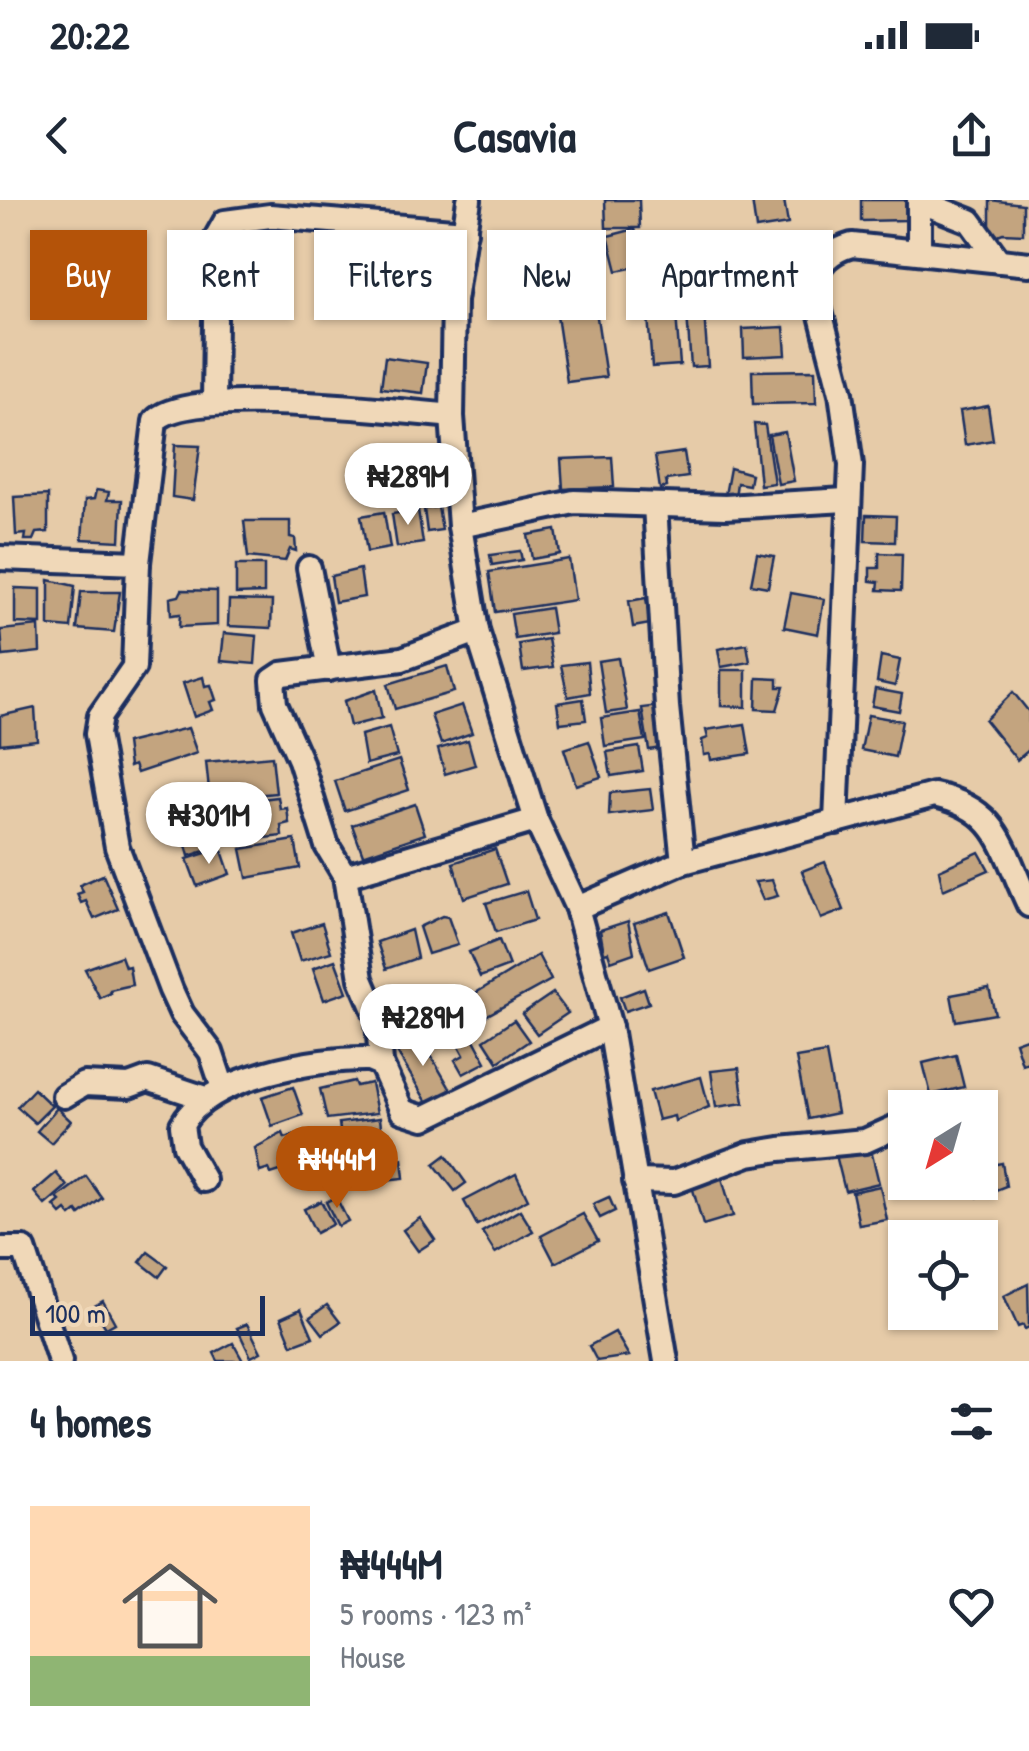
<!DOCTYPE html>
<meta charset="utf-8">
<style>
body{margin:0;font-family:"Patrick Hand",sans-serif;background:#f6f6f7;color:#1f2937;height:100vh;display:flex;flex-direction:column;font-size:38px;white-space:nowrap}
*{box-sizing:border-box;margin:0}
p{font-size:32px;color:#747a83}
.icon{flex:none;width:55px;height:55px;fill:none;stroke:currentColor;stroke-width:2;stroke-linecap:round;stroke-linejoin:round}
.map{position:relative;height:1161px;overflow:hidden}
.details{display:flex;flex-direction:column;background:#fff;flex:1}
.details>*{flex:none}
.banner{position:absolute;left:30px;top:30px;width:970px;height:90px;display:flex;gap:20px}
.needle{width:65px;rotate:217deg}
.tools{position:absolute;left:888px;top:890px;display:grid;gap:20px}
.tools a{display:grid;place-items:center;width:110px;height:110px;border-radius:0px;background:#fff;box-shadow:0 2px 8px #0004;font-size:50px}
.scale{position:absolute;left:30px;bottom:25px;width:235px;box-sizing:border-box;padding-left:10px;border:5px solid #1b2f5e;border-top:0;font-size:28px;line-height:35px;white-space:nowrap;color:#1b2f5e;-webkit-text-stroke:8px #f0d8b8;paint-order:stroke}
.price{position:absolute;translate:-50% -85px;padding:0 22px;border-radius:35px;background:#fff;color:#222;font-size:32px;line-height:65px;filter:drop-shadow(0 2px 5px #0008)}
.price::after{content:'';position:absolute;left:50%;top:60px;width:30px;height:22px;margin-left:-15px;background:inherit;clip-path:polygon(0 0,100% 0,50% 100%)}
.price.selected{background:#b45309;color:#fff}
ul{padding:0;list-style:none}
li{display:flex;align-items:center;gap:30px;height:250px;padding:0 30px}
li span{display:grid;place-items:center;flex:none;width:280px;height:200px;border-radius:0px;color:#555}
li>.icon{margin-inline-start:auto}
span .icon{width:120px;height:120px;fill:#fffc;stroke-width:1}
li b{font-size:42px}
h2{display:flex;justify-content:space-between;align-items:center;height:120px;padding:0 30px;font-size:42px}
.chip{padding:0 35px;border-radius:0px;background:#fff;box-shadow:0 2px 8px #0004;font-size:35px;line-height:90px}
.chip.selected{background:#b45309;color:#fff}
.status{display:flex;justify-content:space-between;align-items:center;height:70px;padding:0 50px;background:#fff;direction:ltr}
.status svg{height:28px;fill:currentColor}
header{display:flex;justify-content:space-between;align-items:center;height:130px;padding:0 30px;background:#fff;font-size:45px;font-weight:700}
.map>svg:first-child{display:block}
</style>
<div class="status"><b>20:22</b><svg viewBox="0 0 49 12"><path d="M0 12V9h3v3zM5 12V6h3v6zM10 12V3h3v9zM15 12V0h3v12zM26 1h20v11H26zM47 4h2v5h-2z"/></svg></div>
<header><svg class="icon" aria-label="back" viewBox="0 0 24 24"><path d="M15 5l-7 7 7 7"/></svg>Casavia<svg class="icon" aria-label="share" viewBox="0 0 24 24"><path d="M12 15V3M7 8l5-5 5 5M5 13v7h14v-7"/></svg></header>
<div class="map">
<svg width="1029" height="1161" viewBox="0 0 1029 1161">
<rect width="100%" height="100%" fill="#e6cba8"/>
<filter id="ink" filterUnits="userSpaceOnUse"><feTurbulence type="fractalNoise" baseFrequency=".01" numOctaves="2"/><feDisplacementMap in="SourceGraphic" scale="20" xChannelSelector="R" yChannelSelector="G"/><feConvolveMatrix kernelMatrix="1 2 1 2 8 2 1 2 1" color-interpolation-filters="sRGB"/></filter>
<g filter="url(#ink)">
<g fill="#c3a47f" stroke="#1b2f5e" stroke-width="2.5">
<path d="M605,0H639L640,28H606Z"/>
<path d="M752,0H784L788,24L756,29Z"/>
<path d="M861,0H906L907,20L861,21Z"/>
<path d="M990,0L1023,4V34L1003,33L990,38Z"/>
<path d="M635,29L644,65L617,71L608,36Z"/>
<path d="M791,37L798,64L730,80L724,54Z"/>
<path d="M592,39L594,74L569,75L567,40Z"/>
<path d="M529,52L531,76L494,79L493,55Z"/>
<path d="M703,98L708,166L691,167L686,100Z"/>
<path d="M675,101L680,165L652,167L647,103Z"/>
<path d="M595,104L606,177L567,182L556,109Z"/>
<path d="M784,127L786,155L744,157L743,129Z"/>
<path d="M385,157L427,163L423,193L381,188Z"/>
<path d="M815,170L816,203L753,204L752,171Z"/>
<path d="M988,206L993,240L965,245L960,211Z"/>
<path d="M754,224L765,225L774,283L760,285Z"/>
<path d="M785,232L794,281L778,284L769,235Z"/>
<path d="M175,245L200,246L193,300L172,297Z"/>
<path d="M684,252L688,277L666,280L667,287L660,289L655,256Z"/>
<path d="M612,257L614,287L563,289L561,259Z"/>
<path d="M730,268L751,274L749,285L737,283L735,297L725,295Z"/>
<path d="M96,290L109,292L107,300H122L120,341L82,339L85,300L94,299Z"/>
<path d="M48,295V332L36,333L33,340H25L26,334L16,335L14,297Z"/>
<path d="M438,307L442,330L427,332L424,309Z"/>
<path d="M418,310L423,343L397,347L392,314Z"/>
<path d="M384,312L390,348L367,352L361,316Z"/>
<path d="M866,315L896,316L895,342L865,341Z"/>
<path d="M244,321H290V337L295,338L296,351L290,349L285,361L248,357Z"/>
<path d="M556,330L560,354L532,359L528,335Z"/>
<path d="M520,351L522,360L492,365L490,355Z"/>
<path d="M757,353L774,356L768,387L751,384Z"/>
<path d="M879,353L902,354L901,391L878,390L879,382L870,381V368H879Z"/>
<path d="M569,359L575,400L495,412L489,372Z"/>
<path d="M236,365H264V393L236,394Z"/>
<path d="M360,369L364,397L335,402L331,376Z"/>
<path d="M49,380L75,386L71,428L49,426Z"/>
<path d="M15,388L41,389V424L15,423Z"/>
<path d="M182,390L217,391V425L179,427L180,414L171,415L170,398L179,396Z"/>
<path d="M81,392H120L114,432L77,429Z"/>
<path d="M791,393L824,399L818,434L784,427Z"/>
<path d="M646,398L650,424L633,427L629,401Z"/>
<path d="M229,400L272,401L271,428L228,426Z"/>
<path d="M550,408L554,433L515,439L511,414Z"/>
<path d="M39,426L40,452L3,456L1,430Z"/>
<path d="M224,433L257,436L255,464L221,461Z"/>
<path d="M548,439L553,467L523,471L519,444Z"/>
<path d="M747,444L750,462L721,467L718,449Z"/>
<path d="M881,456L900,460L895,486L877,482Z"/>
<path d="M618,458L627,510L606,513L598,461Z"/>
<path d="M587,462L590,493L568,497L561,465Z"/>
<path d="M447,466L454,492L395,509L388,484Z"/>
<path d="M721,470H746V507L721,506Z"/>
<path d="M203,477L205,486L211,485L216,500L210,502L213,510L194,517L183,483Z"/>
<path d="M757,478L778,479V487H784L777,510L756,509Z"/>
<path d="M875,489L902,494L899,511L872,506Z"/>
<path d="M376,490L382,518L350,526L344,501Z"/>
<path d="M1013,492L1029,512V550L1017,560L985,520Z"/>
<path d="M583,499L586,520L560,523L557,503Z"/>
<path d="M462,505L472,533L441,544L431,515Z"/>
<path d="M660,506L666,547L649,550L642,508Z"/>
<path d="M35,508L37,540L0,544V516Z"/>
<path d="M640,512L645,540L605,546L601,518Z"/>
<path d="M868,515L902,521L895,557L861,550Z"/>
<path d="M745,524L750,554L711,560L710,554L704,555L702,540L708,538L706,530Z"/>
<path d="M389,527L397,556L366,564L361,535Z"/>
<path d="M188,528L197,553L137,573L134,565L129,567L126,543Z"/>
<path d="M468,540L475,565L445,574L438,549Z"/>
<path d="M589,541L601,577L576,585L564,549Z"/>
<path d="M639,547L643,571L611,576L607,552Z"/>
<path d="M272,556L276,593L210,599L206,562Z"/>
<path d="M399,560L409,590L345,611L335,581Z"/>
<path d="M650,589L653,610L609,615L610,593Z"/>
<path d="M278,597L280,609L287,608L289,623L281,625L282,636L249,640L244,601Z"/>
<path d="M415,604L425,634L363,655L352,625Z"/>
<path d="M209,607L215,624L190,632L185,615Z"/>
<path d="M218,628L223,645L189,656L184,638Z"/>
<path d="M295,640L300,668L247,678L241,649Z"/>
<path d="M221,648L230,674L197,686L187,659Z"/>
<path d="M495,649L507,684L464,698L453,663Z"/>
<path d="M979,652L989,670L943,690L939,670Z"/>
<path d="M825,662L844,710L821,719L802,671Z"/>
<path d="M103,675L118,709L94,719L86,701L81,703L77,694L83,692L80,685Z"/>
<path d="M772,680L778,696L763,700L755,682Z"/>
<path d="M526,691L535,720L496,732L486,703Z"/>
<path d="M669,712L684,757L649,769L634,723Z"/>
<path d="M442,716L448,717L458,745L428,754L419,727Z"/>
<path d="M628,721L634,753L611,761L608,752L604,753L600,730Z"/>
<path d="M322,723L331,752L300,761L291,733Z"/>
<path d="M411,730L417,758L386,769L377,742Z"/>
<path d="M499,740L509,766L480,777L469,752Z"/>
<path d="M538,755L551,780L473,823L461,802Z"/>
<path d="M121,756L125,767L129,766L132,785L110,790L111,793L100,798L85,769Z"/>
<path d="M335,760L347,792L324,800L313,768Z"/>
<path d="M644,788L649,803L625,811L620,797Z"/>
<path d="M989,788L995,814L956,821L951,795Z"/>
<path d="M553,793L568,813L537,834L522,814Z"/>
<path d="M514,820L529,841L498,862L484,840Z"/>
<path d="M419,835L451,890L428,904L395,849Z"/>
<path d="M472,836L486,862L463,874L455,860L464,855L458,844Z"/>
<path d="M1029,837V862L1022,864L1015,842Z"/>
<path d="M826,853L837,913L808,919L796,858Z"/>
<path d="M956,855L964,887L931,895L923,863Z"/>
<path d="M739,868L744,903L716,907L711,871Z"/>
<path d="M701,877L709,907L675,921L674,916L658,920L650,891Z"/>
<path d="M354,881L356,886L371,883L377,913L327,919L320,889Z"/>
<path d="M293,887L303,915L272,926L262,897Z"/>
<path d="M34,889L52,906L35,923L17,907Z"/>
<path d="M57,908L71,921L51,943L37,931Z"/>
<path d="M380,918L382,936H377L374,956L344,960L339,923Z"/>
<path d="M283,933L285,938L302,933L311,961L271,974L269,969L260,972L255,948Z"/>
<path d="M870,946L879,983L845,991L836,955Z"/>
<path d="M446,955L466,983L455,991L434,964Z"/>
<path d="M402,959L404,978L384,980L381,961Z"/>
<path d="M1002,963L1006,986L978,997L975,982H980V967Z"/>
<path d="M56,973L67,986L45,1005L34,992Z"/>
<path d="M516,974L528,999L477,1025L464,1001Z"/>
<path d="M86,976L102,998L80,1015L77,1011L71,1016L66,1010L61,1014L54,1006L60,1001L57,998Z"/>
<path d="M722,978L733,1016L703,1025L692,986Z"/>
<path d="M880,986L887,1020L859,1025L852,992Z"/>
<path d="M336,997L348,1021L338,1026L326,1002Z"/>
<path d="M609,997L615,1011L600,1018L593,1004Z"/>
<path d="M321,1001L333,1024L316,1033L304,1009Z"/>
<path d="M520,1010L533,1031L495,1053L482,1032Z"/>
<path d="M583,1014L598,1041L555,1063L541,1036Z"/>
<path d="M420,1018L435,1040L418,1051L403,1030Z"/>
<path d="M148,1052L167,1066L159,1077L140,1062Z"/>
<path d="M1028,1084L1029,1127L1025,1129L1023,1125L1018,1127L1004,1096Z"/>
<path d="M103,1101L115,1123L106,1128L93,1107Z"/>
<path d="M327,1105L340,1122L323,1134L310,1117Z"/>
<path d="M301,1109L313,1137L292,1145L281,1118Z"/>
<path d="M247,1124L261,1152L251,1157L237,1128Z"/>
<path d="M615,1132L629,1156L597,1161L589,1146Z"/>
<path d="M233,1143L243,1161H218L214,1153Z"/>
</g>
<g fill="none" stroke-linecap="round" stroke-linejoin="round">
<g stroke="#1b2f5e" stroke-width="30">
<g id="minor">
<path d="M469,0L454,101L452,216L460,326L477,431L536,620L577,708L610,827L666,1161"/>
<path d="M919,1L970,21L999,61"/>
<path d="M919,51V0"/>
<path d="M214,203L216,38L225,22L270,16L465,32"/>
<path d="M655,305L667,507L683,662"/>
<path d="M460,326L574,302L725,307L846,300"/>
<path d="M0,358L138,363"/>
<path d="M309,368L329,469"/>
<path d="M836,622L851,265L841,193L813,84C818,62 831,51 852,45L1029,64"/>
<path d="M345,676L536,620"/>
<path d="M577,708L683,662L934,595C1001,609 1002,649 1029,705"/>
<path d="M381,864L378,819L361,779L345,676L327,646L300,560L275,504L273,480L282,474L402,459L477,431"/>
<path d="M223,888L211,852L182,814L171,790L117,647L97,534L100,516L134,467L138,363L155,221C187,186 399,211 452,216"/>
<path d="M64,896L84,884L129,886L148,879L205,898"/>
<path d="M204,980L185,946L182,925C208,876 317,858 369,859L381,864L402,911L424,918L610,827"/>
<path d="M635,981L674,982L749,954L780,949L865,941L905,923"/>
<path d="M0,1049H24L60,1161"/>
</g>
</g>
<use href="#minor" stroke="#f0d8b8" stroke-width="22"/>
</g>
</g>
</svg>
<div class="tools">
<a><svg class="needle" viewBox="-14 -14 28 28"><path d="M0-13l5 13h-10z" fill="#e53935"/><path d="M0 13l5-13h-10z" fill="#747a83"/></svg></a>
<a><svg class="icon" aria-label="locate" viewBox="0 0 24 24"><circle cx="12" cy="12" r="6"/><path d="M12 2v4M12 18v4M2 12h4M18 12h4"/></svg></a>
</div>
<div class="scale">100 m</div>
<b class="price" style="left:408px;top:328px">₦289M</b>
<b class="price" style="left:209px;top:667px">₦301M</b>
<b class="price" style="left:423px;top:869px">₦289M</b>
<b class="price selected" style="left:337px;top:1011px">₦444M</b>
<div class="banner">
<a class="chip selected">Buy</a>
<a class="chip">Rent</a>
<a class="chip">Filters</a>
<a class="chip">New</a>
<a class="chip">Apartment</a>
</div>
</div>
<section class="details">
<h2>4 homes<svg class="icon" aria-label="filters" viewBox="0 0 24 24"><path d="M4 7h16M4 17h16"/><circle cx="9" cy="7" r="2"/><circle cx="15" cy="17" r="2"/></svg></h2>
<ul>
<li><span style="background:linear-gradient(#ffd9b3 75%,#8fb573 0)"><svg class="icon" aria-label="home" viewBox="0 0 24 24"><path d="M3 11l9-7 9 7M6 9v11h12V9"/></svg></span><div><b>₦444M</b><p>5 rooms · 123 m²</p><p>House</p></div><svg class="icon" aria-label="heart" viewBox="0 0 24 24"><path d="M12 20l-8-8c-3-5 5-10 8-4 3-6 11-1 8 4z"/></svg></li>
</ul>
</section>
